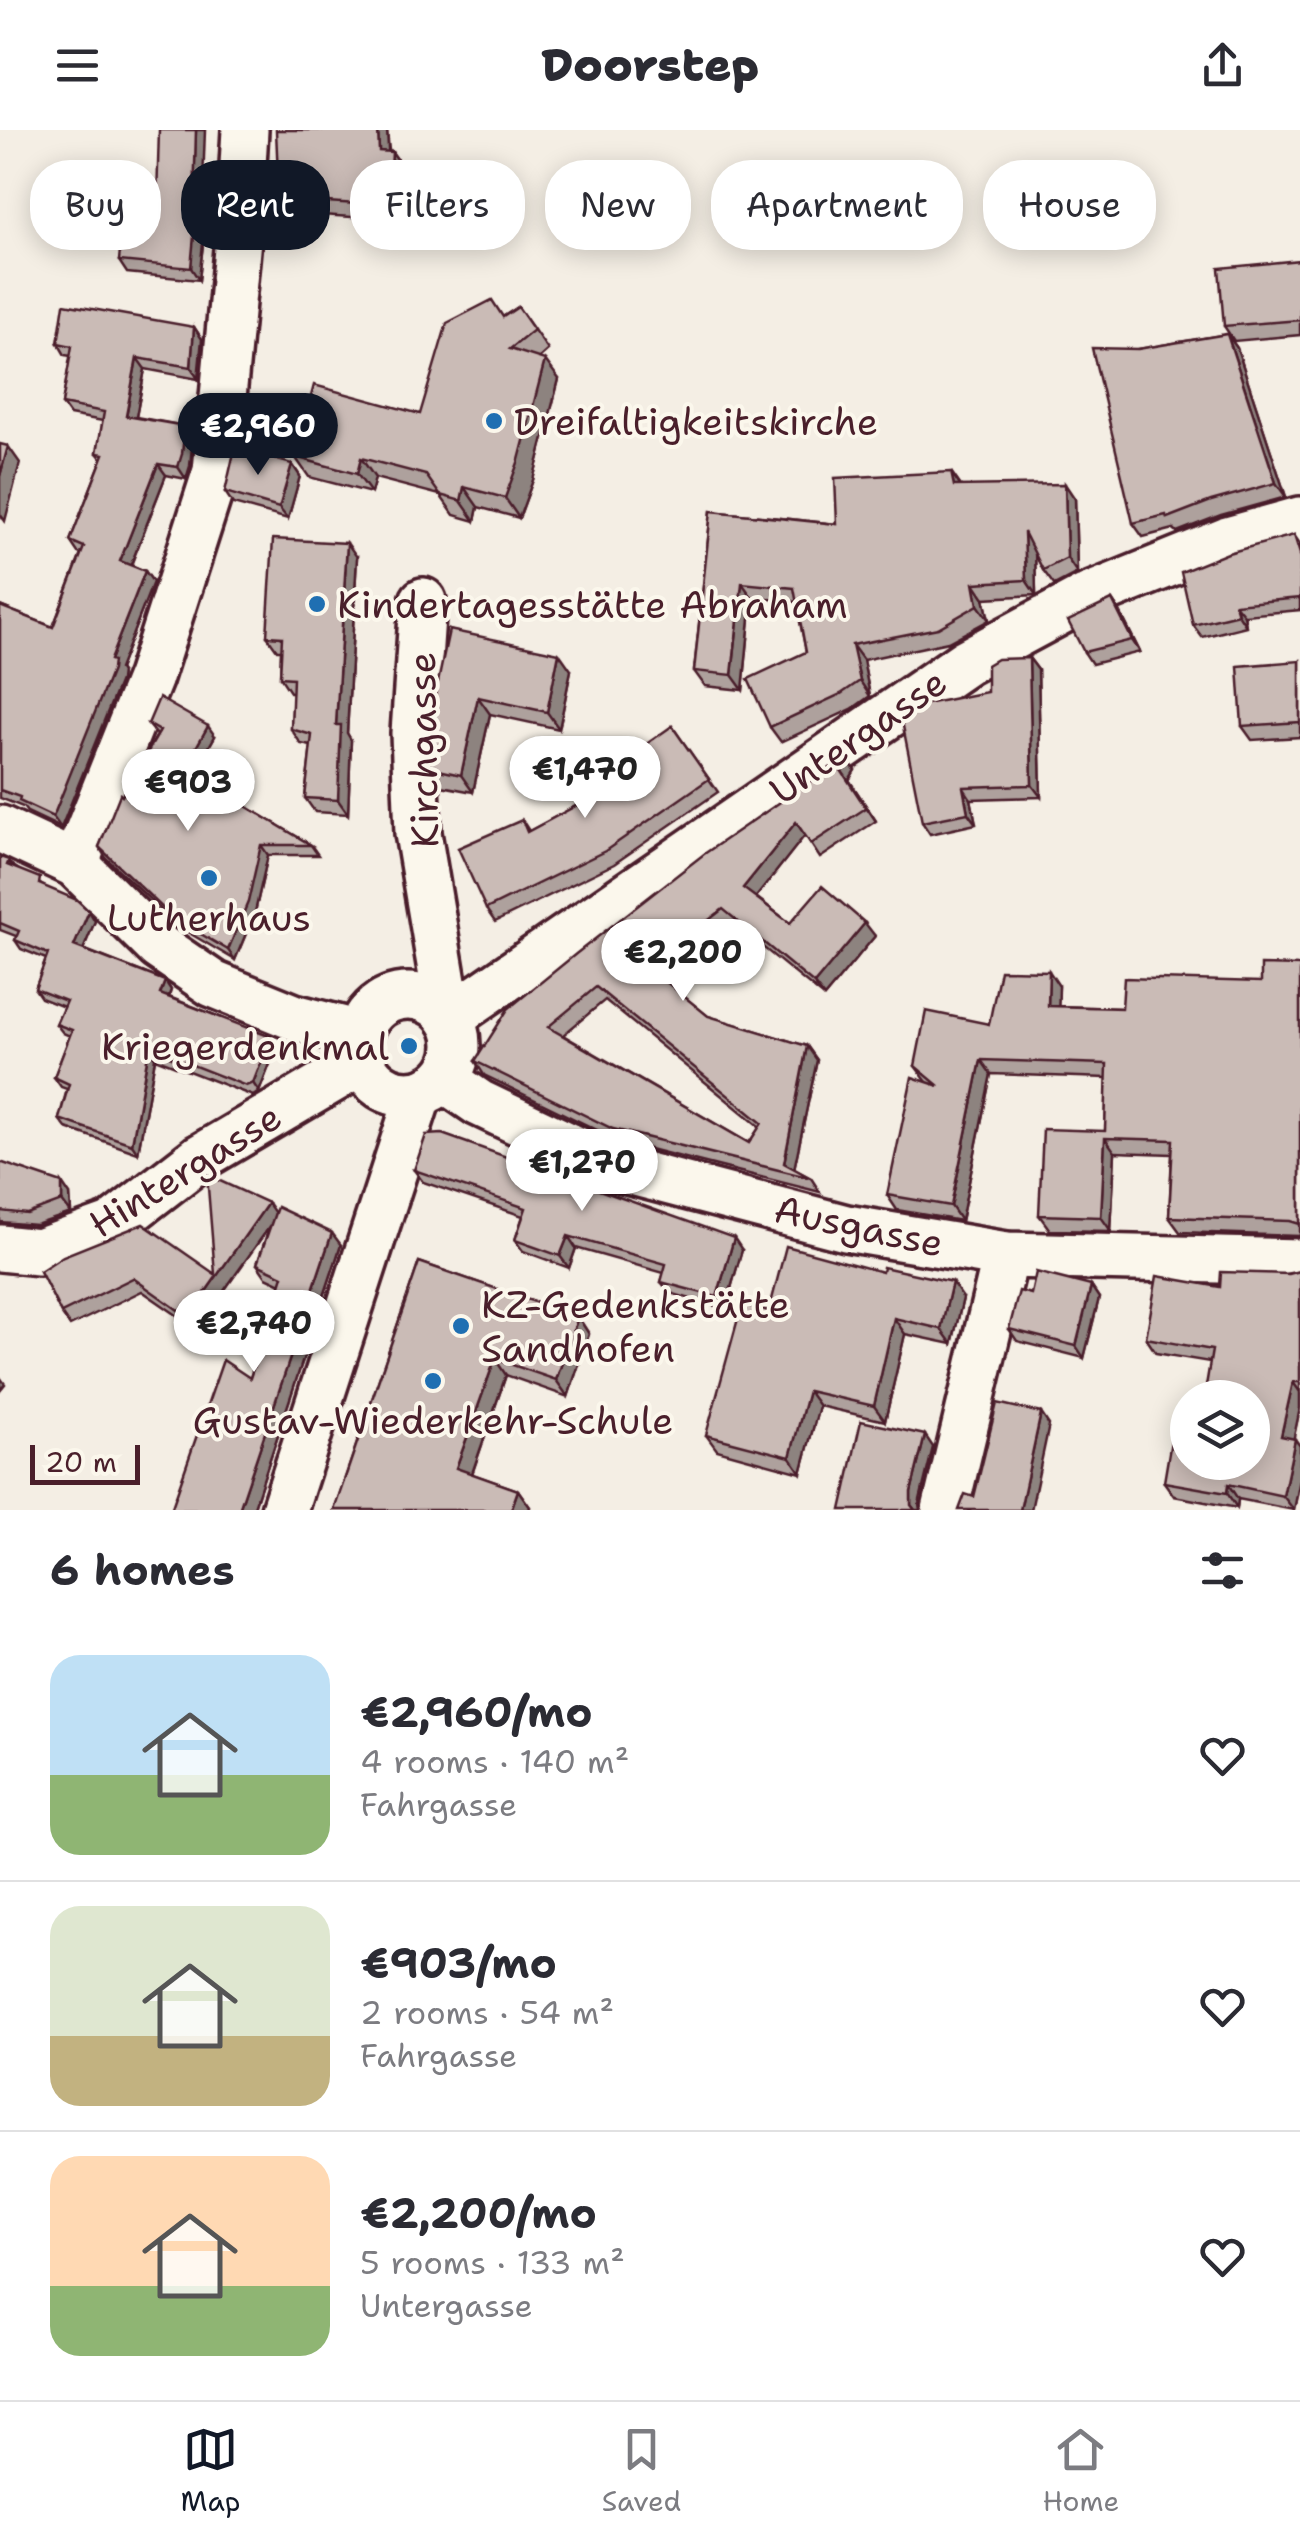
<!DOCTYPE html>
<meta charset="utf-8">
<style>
body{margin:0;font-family:"Shantell Sans",sans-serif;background:#f7f7f7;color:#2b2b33;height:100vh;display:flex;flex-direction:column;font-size:38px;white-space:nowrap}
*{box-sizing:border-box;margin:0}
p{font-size:32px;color:#7c7c81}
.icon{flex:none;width:55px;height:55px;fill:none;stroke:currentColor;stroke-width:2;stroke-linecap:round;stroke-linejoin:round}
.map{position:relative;height:1380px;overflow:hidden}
.details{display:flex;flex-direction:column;background:#fff;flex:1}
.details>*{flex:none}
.guide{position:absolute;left:30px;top:30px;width:1240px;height:90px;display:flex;gap:20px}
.tools{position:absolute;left:1170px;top:1250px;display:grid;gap:20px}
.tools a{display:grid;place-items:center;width:100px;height:100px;border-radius:50%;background:#fff;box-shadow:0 5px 25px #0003;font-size:50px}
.scale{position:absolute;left:30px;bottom:25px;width:110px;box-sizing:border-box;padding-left:10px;border:5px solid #4a1f2b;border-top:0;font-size:28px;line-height:35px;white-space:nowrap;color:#4a1f2b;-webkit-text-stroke:8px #fbf7ec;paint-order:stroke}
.price{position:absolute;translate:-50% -85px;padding:0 22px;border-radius:35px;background:#fff;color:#222;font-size:32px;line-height:65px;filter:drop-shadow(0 2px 5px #0008)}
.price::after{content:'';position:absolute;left:50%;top:60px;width:30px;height:22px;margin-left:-15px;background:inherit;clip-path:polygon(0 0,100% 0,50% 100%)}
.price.on{background:#111827;color:#fff}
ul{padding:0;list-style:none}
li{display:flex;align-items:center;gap:30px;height:250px;padding:0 50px}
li+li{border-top:2px solid #e1e1e2}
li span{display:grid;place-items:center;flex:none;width:280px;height:200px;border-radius:30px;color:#555}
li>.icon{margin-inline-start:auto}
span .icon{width:120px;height:120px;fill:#fffc;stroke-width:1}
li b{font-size:42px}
h2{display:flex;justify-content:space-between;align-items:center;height:120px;padding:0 50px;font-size:42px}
.pill{padding:0 35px;border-radius:40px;background:#fff;box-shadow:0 5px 25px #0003;font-size:35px;line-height:90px}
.pill.on{background:#111827;color:#fff}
header{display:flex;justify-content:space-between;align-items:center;height:130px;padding:0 50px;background:#fff;font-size:45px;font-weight:800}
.menu{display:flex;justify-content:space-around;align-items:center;height:140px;border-top:2px solid #e1e1e2;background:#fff;font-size:28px;color:#7c7c81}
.menu a{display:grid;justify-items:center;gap:5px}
.menu .on{color:#111827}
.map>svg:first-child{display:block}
</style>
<header><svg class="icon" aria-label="menu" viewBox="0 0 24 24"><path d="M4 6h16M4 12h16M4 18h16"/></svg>Doorstep<svg class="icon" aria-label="share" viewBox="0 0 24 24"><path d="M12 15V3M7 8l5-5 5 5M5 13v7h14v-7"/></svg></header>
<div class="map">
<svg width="1300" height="1380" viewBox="0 0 1300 1380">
<rect width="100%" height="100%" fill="#f4eee4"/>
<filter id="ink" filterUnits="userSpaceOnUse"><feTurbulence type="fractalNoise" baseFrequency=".01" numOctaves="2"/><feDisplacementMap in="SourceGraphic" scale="20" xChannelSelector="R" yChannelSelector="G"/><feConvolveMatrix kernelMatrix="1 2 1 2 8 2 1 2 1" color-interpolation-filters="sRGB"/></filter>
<g filter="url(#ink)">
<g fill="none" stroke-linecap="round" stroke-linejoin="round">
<g stroke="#4a1f2b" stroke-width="52">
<g id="street">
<path d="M423,471L414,603L418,703L449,888L966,532L1087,467L1228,410L1300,390"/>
<path d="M0,699L75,734L159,817L213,854L294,887L360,904"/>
<path d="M75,734L150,547L216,341L240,88L245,0"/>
<circle cx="408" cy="915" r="49"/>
<path d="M444,949L479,973L613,1037L846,1098L1006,1125L1300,1132"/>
<path d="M0,1118L39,1122L111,1096L199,1028L362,932"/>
<path d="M284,1380L419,964"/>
<path d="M945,1380L1006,1125"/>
</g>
</g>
<use href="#street" stroke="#fbf7ec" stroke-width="45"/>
</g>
<g fill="#aea19d" stroke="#4a1f2b" stroke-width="2.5" fill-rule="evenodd">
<path d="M387,0L389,21L392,22L402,36L399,90L289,83L279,69Z"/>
<path d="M202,80L206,86L199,150L127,143L119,131Z"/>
<path d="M1300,130V205L1234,211L1224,196Z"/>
<path d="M518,177L548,220L539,228L559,249L533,350L519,388L478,377L475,391L454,385L440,365L375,348L371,363L309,347L295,327L420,284L504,186Z"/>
<path d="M194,197L202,209L198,249L145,239L136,287L185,296L193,307L190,336L186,349L166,345L131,435L145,441L153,452L119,539L121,542L120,551L61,698L27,682L23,677L0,668V476L53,497L81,424L78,423L70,411L102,329L97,323L103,291L70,285L62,274L71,226L65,225L58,213Z"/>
<path d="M1227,204L1237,218L1286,367L1221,385L1177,402L1174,399L1143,407L1133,393L1138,219Z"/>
<path d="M292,334L300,346L288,389L233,374L225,362Z"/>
<path d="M951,342L961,356L1075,369L1077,443L1054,455L1043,440L1035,424L1036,465L984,468L989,490L948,512L863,530L870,566L852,579L781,612L770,597L806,522L796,472L752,467L743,560L705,556L694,541L711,381L837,394Z"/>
<path d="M1294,405L1300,414V480L1244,485L1246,496L1202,507L1193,495Z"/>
<path d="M357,427L347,603L351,610L348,684L315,682L305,668L311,616L301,614L291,599L293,562H290L280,547L281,520H277L267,506Z"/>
<path d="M1112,470L1120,482L1140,522L1092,534L1084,522Z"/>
<path d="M449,500L571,540L559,599L490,584L473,662L442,656L430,638Z"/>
<path d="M1029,528L1038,540L1041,667L971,669L976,694L930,704L922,692L987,562Z"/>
<path d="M1300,531V607L1252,610L1242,596Z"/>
<path d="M148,594L215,606L193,645L311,715L318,725H268L255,782L235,830L179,797L106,728L99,717L122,666L157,605Z"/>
<path d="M672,596L718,662L614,734L495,792L486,779L522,690L529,701L598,664Z"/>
<path d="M846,627L855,640L849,650L876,691L820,728L805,705L756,767L790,793L875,806L824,867L732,792L661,848L708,886L807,916L817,930L794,1039L811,1048L820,1062L622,1012L484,945L475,931ZM605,870L760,997L749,1013L563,905Z"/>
<path d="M0,727L95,791L83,819L165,851L171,860L169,867L271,907L277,916L259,962L253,966L155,928L138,1023L66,998L59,989L67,959L61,957L54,947L70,906L63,903L56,894L64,877L41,868L35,859L46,829L21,819L15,810L16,806L0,800Z"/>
<path d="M1300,836V1106L1180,1102L1169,1087L1172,1024L1115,1022L1111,1101L1050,1100L1039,1085L1105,1001L1107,948L991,944L961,1091L897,1080L887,1065L927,952L915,936L989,894L1059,856L1058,876L1122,878L1261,852Z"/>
<path d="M0,1032L70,1065L71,1083L36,1095L0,1092Z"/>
<path d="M414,1040L742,1120L725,1179L670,1163L661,1152L664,1143L576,1118L569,1138L523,1121L515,1110L523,1086L423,1052Z"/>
<path d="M275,1082L341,1115L253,1380H171L250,1248L281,1154L266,1147L257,1134L270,1095L197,1199L142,1161L70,1196L61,1183L40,1141L215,1144Z"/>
<path d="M419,1132L578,1187L589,1204L568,1267L506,1245L472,1344L518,1360L530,1377L529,1380H334Z"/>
<path d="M1300,1141V1278L1293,1309L1300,1316V1349L1294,1380L1238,1369L1237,1378L1174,1366L1164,1352L1252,1332L1210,1232L1156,1223L1146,1208L1220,1157Z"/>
<path d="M1091,1156L1099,1168L1084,1228L1017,1211L1009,1199L1031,1164Z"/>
<path d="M963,1168L952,1214L905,1204L885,1291L819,1276L801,1343L717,1320L706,1305L769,1181Z"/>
</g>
<g fill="#8d837f" stroke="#4a1f2b" stroke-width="2.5">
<path d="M196,0H205L202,80L206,86L199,150L191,138Z"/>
<path d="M378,0H387L389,35L379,21Z"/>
<path d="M392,22L402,36L399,90L389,76Z"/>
<path d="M194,197L202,209L198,249L191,237Z"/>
<path d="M1227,204L1237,218L1286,367L1276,353Z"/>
<path d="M137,228L145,239L134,297L126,286Z"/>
<path d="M545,230L559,249L533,350L519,388L505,368Z"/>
<path d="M185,296L193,307L190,336L186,349L178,337Z"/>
<path d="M8,316L20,333L5,391L0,384V346Z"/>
<path d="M361,328L375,348L371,363L357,344Z"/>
<path d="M158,334L166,345L128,442L120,431Z"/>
<path d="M292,334L300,346L288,389L279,378Z"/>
<path d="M951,342L961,357L954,356Z"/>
<path d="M1065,354L1075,369L1077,443L1067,428Z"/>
<path d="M464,357L478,377L475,391L461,371Z"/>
<path d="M1024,402L1035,417L1036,465L1026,450Z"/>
<path d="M347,413L357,427L347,603L351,610L348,684L338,670L336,595Z"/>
<path d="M145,441L153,452L119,539L121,542L120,551L61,698L53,687L110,530Z"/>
<path d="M742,453L752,467L743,560L732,545Z"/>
<path d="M974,453L984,468L989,490L978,475Z"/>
<path d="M1112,470L1120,482L1140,522L1132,510Z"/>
<path d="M1235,474L1244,485L1246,496L1238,484Z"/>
<path d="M852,515L863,530L870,566L860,551Z"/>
<path d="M559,523L571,540L559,599L547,582Z"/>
<path d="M1029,528L1038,540L1041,667L1032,655Z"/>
<path d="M478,567L490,584L473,662L461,645Z"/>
<path d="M208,596L215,606L191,649L184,639Z"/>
<path d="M846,627L855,640L849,650L876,691L839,637Z"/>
<path d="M963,657L971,669L976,694L968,683Z"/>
<path d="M796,692L805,705L753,771L743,758Z"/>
<path d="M261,715L268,725L255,782L235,830L228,820Z"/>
<path d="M89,781L95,791L81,825L74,816Z"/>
<path d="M865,793L875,806L824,867L814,854Z"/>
<path d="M1049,841L1059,856L1058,890L1048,876Z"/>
<path d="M165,851L171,860L166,873L160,864Z"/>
<path d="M271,907L277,916L259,962L253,953Z"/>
<path d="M807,916L817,930L793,1044L784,1033Z"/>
<path d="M149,918L155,928L138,1023L132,1014Z"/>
<path d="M981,930L991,944L961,1091L951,1076Z"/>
<path d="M1105,1008L1115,1022L1111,1101L1101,1087Z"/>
<path d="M62,1053L70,1065L71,1083L62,1071Z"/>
<path d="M268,1073L277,1086L197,1199L188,1187Z"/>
<path d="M332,1103L341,1115L253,1380H239Z"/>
<path d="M568,1106L576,1118L569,1138L560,1126Z"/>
<path d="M734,1108L742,1120L725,1179L717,1167Z"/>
<path d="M952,1152L963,1168L952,1214L941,1199Z"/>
<path d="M1091,1156L1099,1168L1084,1228L1076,1216Z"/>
<path d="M578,1187L589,1204L568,1267L556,1250Z"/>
<path d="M894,1188L905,1204L885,1291L874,1276Z"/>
<path d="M495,1229L506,1245L468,1355L456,1338Z"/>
<path d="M0,1247L5,1254L0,1260Z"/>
<path d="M1293,1252L1300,1262V1278L1291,1321L1281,1306Z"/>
<path d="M808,1261L819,1276L801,1343L790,1327Z"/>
<path d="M1041,1283L1049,1295L1031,1380H1020Z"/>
<path d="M925,1305L933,1317L919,1374L920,1380H915L911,1375V1362Z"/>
<path d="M1295,1309L1300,1316V1349L1294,1380L1283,1366Z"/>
<path d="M1228,1354L1238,1369L1237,1378L1227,1363Z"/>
<path d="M518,1360L530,1377L529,1380H511Z"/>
</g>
<g fill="#cabbb6" stroke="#4a1f2b" stroke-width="2.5" fill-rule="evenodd">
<path d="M159,0H196L194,73L197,74L191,138L119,131L125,67L157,70Z"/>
<path d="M276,0H378L379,21L392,22L389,76L279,69Z"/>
<path d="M1300,130V190L1224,196L1219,138Z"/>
<path d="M492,170L503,187L518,177L534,200L510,219L545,230L519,330L505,368L464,357L461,371L440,365L426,345L361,328L357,344L295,327L314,255L420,284L447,193Z"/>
<path d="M64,174L194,197L191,237L137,228L126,286L185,296L182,324L178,337L158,334L120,431L145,441L110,530L113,531L112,540L53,687L19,671L20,667L0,660V476L53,497L84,417L70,411L104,324L97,323L104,282L62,274L72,216L58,213Z"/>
<path d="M1227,204L1276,353L1211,371L1167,388L1166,385L1133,393L1092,218L1138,219Z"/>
<path d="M0,314L8,316L0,346Z"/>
<path d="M235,318L292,334L279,378L225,362Z"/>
<path d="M951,342L954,356L1065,354L1067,428L1043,440L1024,402L1026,450L974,453L978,475L938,498L852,515L860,551L841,564L770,597L748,549L806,522L794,458L742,453L732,545L694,541L711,381L837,394L835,348Z"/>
<path d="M1294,405L1300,424V468L1235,474L1238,484L1193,495L1181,442L1228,423Z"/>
<path d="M273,409L347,413L336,595H341L338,670L305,668L312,605L291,599L293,548L280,547L282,507L267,506Z"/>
<path d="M1112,470L1132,510L1084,522L1068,491Z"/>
<path d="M449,500L559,523L547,582L478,567L461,645L430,638L429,595Z"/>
<path d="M1029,528L1032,655L963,657L968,683L922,692L902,591L926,574L987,562V535L997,529Z"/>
<path d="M1300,531V592L1242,596L1238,536Z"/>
<path d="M159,568L208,596L184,639L311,715H261L248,772L228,820L172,787L99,717L120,664L122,666L160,601L148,594Z"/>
<path d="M672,596L709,649L605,721L486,779L458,718L522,690L527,702L598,664L591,653Z"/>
<path d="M846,627L839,637L866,678L811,714L796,692L743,758L790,793L822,756L865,793L814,854L723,779L648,837L708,886L807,916L784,1033L811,1048L613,999L475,931L508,879L577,823L704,724ZM596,857L762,993L749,1013L548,897Z"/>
<path d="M0,727L9,730L7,735L40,748L39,754L77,770L89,781L74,816L165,851L160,864L271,907L253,953L246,956L149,918L132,1014L59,989L69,954L54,947L72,900L56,894L66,871L35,859L48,824L15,810L19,801L0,793Z"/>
<path d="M1261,835L1300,836V1094L1290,1091L1169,1087L1173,1010L1105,1008L1101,1087L1039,1085L1043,999L1105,1001L1107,934L981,930L951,1076L887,1065L912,947L939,956L915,936L926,881L989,894L1000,840L1049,841L1048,876L1122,878L1124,848L1261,852Z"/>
<path d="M442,1004L734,1108L717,1167L661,1152L666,1134L568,1106L560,1126L515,1110L526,1078L414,1040L426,1005Z"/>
<path d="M0,1032L62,1053V1071L27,1084L0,1081Z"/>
<path d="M207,1045L268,1073L188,1187L133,1148L61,1183L40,1141L63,1126L143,1094L215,1144Z"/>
<path d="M277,1077L332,1103L239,1380H171L223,1230L250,1248L283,1146L257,1134Z"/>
<path d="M786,1116L882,1142L883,1137L952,1152L941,1199L894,1188L874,1276L808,1261L790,1327L706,1305L742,1174L769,1181Z"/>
<path d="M419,1132L578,1187L556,1250L495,1229L456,1338L518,1360L511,1380H334Z"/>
<path d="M1300,1141V1252H1293L1281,1306L1295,1309L1283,1366L1228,1354L1227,1363L1164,1352L1175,1287L1188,1289V1332H1252V1268H1204L1212,1220L1146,1208L1157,1146L1220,1157L1221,1142L1289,1144Z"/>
<path d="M1036,1142L1091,1156L1076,1216L1009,1199L1019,1161L1031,1164Z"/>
<path d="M997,1273L1041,1283L1020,1380H959L965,1364L974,1367Z"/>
<path d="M861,1291L925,1305L911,1362V1375L915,1380H841Z"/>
</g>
</g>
<g fill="#1f6fb2" stroke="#fbf7ec" stroke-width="4">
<circle cx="494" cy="291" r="10"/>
<circle cx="317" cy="474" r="10"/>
<circle cx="209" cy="748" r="10"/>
<circle cx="409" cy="916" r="10"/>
<circle cx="461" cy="1196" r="10"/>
<circle cx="433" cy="1251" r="10"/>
</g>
<g text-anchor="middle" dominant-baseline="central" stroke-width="8" stroke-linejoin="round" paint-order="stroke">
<g font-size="38" fill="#4a1f2b" stroke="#fbf7ec" text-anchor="start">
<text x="514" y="291">Dreifaltigkeitskirche</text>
<text x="337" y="474">Kindertagesstätte Abraham</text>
<text x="209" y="787" text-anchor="middle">Lutherhaus</text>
<text x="389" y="916" text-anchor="end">Kriegerdenkmal</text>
<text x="481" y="1174">KZ-Gedenkstätte<tspan x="481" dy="44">Sandhofen</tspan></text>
<text x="433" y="1290" text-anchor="middle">Gustav-Wiederkehr-Schule</text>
</g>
<g font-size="38" fill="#4a1f2b" stroke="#fbf7ec">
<text transform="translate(858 606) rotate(-35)">Untergasse</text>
<text transform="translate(423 620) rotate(-91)">Kirchgasse</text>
<text transform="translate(185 1040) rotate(-32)">Hintergasse</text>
<text transform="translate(859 1096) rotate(12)">Ausgasse</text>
</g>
</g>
</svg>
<div class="tools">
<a><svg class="icon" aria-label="layers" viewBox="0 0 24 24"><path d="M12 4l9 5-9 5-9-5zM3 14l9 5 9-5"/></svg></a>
</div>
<div class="scale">20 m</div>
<b class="price on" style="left:258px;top:348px">€2,960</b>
<b class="price" style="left:585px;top:691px">€1,470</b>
<b class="price" style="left:188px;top:704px">€903</b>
<b class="price" style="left:683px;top:874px">€2,200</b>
<b class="price" style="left:582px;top:1084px">€1,270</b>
<b class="price" style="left:254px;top:1245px">€2,740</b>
<div class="guide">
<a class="pill">Buy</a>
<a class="pill on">Rent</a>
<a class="pill">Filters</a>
<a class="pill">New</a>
<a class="pill">Apartment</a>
<a class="pill">House</a>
</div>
</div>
<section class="details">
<h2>6 homes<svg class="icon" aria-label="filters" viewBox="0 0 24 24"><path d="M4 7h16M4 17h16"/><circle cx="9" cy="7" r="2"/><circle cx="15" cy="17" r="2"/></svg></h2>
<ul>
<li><span style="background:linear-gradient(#bfe0f5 60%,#8fb573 0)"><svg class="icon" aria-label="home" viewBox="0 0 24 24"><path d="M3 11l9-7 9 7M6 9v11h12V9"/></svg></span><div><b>€2,960/mo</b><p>4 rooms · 140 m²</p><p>Fahrgasse</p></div><svg class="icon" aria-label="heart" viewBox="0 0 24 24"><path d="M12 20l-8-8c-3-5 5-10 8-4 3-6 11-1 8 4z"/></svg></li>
<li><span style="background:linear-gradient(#dfe7d0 65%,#c2b280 0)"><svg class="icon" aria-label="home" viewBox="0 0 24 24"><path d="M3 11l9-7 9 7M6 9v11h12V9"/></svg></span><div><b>€903/mo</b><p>2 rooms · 54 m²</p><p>Fahrgasse</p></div><svg class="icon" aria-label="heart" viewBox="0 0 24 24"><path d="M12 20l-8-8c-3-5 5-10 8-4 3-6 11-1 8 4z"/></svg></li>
<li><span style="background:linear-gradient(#ffd9b3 65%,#8fb573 0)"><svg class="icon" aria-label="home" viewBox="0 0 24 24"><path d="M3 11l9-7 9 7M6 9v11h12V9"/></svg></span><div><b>€2,200/mo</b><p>5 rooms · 133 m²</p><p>Untergasse</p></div><svg class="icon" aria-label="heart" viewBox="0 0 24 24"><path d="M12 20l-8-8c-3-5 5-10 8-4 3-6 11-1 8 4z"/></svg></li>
</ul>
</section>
<nav class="menu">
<a class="on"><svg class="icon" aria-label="map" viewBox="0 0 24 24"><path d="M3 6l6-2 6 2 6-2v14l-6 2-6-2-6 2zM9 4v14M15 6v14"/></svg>Map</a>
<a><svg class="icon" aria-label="saved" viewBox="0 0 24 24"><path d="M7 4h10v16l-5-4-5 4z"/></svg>Saved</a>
<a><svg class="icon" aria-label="home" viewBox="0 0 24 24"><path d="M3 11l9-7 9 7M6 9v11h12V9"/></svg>Home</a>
</nav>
